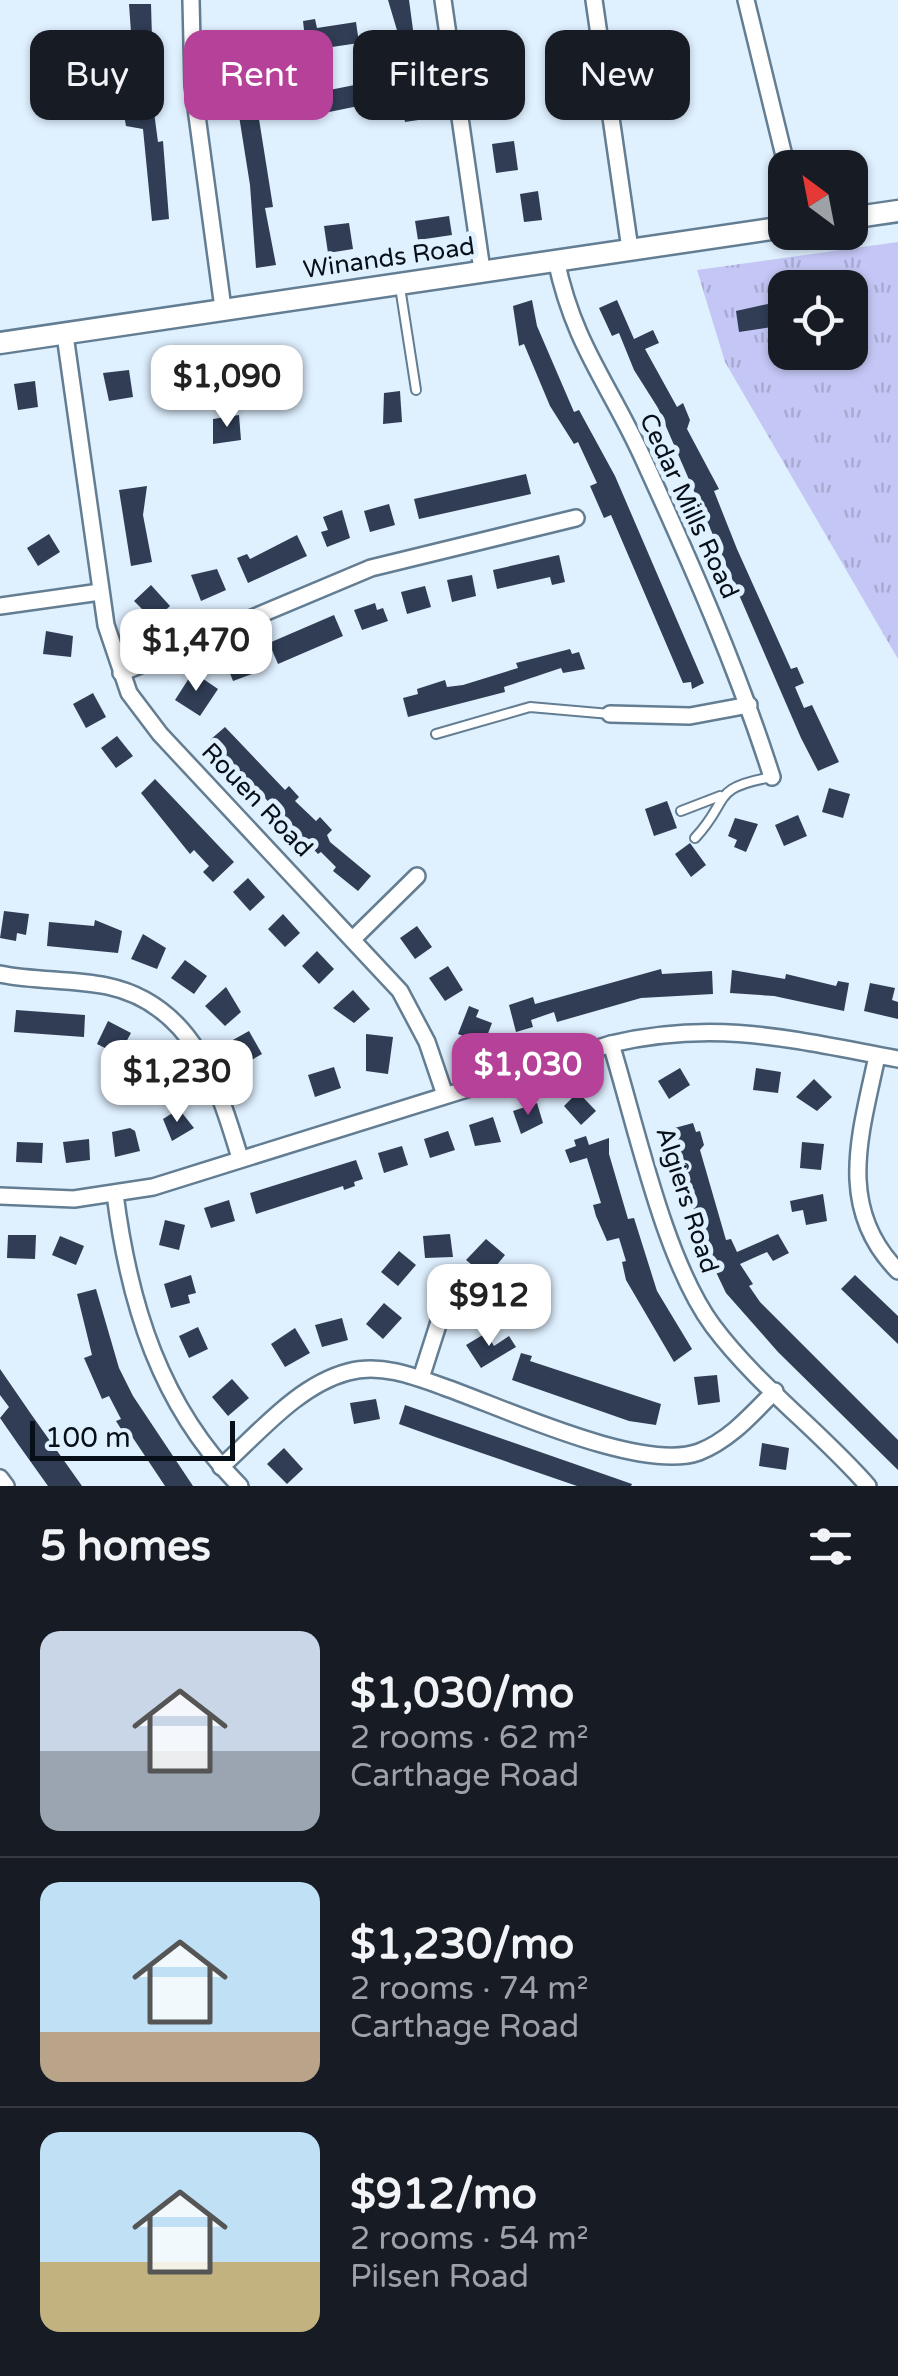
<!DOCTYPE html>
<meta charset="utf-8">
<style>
body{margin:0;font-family:"Varela Round",sans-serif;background:#242831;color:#f1f3f6;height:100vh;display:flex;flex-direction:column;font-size:38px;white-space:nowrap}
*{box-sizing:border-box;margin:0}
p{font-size:32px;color:#9ea1a6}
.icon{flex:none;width:55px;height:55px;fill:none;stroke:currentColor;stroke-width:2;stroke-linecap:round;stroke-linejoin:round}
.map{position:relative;height:1486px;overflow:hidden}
.panel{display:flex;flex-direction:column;background:#171b24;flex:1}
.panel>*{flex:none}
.hud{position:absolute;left:30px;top:30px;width:840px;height:90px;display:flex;gap:20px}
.needle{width:65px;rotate:328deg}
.controls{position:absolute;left:768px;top:150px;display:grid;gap:20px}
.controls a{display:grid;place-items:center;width:100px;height:100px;border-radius:20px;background:#171b24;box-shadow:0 2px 8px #0004;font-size:50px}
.scale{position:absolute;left:30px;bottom:25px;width:205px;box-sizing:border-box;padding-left:10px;border:5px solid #071018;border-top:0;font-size:28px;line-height:35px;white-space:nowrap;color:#071018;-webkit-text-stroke:8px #dff0ff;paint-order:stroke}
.price{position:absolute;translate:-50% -85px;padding:0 22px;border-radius:20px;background:#fff;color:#222;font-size:32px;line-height:65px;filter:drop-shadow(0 2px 5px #0008)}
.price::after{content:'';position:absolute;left:50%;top:60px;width:30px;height:22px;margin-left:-15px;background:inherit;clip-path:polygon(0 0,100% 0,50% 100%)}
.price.on{background:#b64199;color:#fff}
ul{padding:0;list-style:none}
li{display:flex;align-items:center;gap:30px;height:250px;padding:0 40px}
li+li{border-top:2px solid #363941}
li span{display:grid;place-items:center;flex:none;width:280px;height:200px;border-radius:20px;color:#555}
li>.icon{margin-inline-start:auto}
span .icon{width:120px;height:120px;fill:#fffc;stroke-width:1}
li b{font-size:42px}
h2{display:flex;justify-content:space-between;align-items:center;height:120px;padding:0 40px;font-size:42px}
.tag{padding:0 35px;border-radius:20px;background:#171b24;box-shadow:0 2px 8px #0004;font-size:35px;line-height:90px}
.tag.on{background:#b64199;color:#fff}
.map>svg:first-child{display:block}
</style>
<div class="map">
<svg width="898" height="1486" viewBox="0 0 898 1486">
<defs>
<pattern id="grass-tufts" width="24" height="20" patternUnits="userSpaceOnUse" patternTransform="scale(2.5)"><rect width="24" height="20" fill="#c4c7f5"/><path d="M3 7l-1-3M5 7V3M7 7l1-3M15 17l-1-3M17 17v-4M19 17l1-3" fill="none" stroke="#a7aad1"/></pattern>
</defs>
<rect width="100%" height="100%" fill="#dff0ff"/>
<path fill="url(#grass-tufts)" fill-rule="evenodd" d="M898,242V659L725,362L697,270ZM785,288H850V352H785Z"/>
<g fill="#303d55">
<path d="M388,0H409L425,119L405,122L400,94L407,93L402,64L396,65L393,38L399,37Z"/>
<path d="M129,4H151L153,73L134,75Z"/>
<path d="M315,19L317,28L356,22L359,43L291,53L288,32L304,30L303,21Z"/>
<path d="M501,36L505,65L481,69L482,39Z"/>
<path d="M370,82L373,103L295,119L293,101L305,99L304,95Z"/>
<path d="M506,88L510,110L488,114L484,91Z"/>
<path d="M255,94L273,207L265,208L276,265L256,268L250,185L236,97Z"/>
<path d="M152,97L158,142L163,141L169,219L152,221L143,129L126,126L123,109L132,108L131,100Z"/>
<path d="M514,141L518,170L496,173L492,144Z"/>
<path d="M538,191L542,220L524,222L520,194Z"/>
<path d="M449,216L452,235L418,240L415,221Z"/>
<path d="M349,223L353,249L328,253L324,226Z"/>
<path d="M532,300L537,326L574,412L579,410L615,476L704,683L692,689L691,682L683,683L611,515L604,518L590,486L597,483L578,442L574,444L550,406L524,344L519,346L513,306Z"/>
<path d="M617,300L634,339L653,330L659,343L645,349L677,407L683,403L690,420L687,429L719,489L714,491L737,549L791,669L797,667L804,683L795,687L804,708L812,705L839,762L818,771L801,738L658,408L634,370L619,333L612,336L599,308Z"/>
<path d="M777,302L785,304V325L739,332L736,311Z"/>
<path d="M186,356L189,380L157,383L153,360Z"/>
<path d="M129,370L133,397L109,401L103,373Z"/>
<path d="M35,381L38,407L18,410L14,384Z"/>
<path d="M400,391L402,422L383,424L384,393Z"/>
<path d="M239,415L241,440L213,444V419Z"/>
<path d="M526,474L531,494L419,519L414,499Z"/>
<path d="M147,486L143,515L152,562L131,566L119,490Z"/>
<path d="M389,504L395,525L370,532L364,511Z"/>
<path d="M342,510L350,538L327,547L321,532L328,530L323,517Z"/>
<path d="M49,534L60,552L38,566L27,548Z"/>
<path d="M297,535L307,556L248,583L237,558L247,554L250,559Z"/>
<path d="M559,555L565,582L552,585L550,577L497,589L493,570Z"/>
<path d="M217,569L226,590L201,601L191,575Z"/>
<path d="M472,575L476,596L452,602L447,580Z"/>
<path d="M151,585L170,606L154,621L134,601Z"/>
<path d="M425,586L431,607L407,614L401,592Z"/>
<path d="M375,603L377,610L383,608L388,621L362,630L354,610Z"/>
<path d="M334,615L343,636L278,664L269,643Z"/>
<path d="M46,631L73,636L71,657L43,654Z"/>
<path d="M570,649L572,654L579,652L585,669L563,673L561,668L504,687L505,692L408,717L403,698L418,694L417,689L445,680L447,687L463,685L518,668L516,663Z"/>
<path d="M249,653L257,672L233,681L226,663Z"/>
<path d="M193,672L218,689L200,716L175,700Z"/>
<path d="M93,693L106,717L86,728L73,704Z"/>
<path d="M225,727L285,790L289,786L299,797L295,801L316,821L320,817L332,830L327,835L330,842L371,876L358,891L333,871L336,867L321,852L318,854L210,740Z"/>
<path d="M117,736L133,756L116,768L101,748Z"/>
<path d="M155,779L234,862L213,882L203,872L209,866L194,850L190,854L141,793Z"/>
<path d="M829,788L850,794L843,818L822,812Z"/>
<path d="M667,801L677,828L654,836L645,809Z"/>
<path d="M798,815L807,836L784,846L775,825Z"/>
<path d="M735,818L758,824L746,852L734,847L737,840L728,836Z"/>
<path d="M690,843L706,865L691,877L675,854Z"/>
<path d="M248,878L265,897L250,911L233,892Z"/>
<path d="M4,911L29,914L26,935L17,933L16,941L0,938Z"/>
<path d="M283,914L300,933L285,947L268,929Z"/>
<path d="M95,920L122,931L118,953L47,946L49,922L94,926Z"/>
<path d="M417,926L432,947L415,959L400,938Z"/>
<path d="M143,934L166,948L157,969L131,959Z"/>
<path d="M317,951L334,969L319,984L302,966Z"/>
<path d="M185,960L207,976L194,994L171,978Z"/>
<path d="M448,966L463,990L445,1001L429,978Z"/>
<path d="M661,969L662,974L712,971L713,994L641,998L557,1022L554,1012L531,1020L533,1027L516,1032L509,1005L533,997L535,1004Z"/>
<path d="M732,970L785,979L786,974L836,986L838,981L849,983L844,1011L774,996L730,993Z"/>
<path d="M870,983L895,988L892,1000L898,1002V1019L864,1011Z"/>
<path d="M226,987L241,1012L225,1026L205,1006Z"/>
<path d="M353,990L370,1009L354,1023L333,1008Z"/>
<path d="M469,1006L479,1010L476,1017L492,1023L484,1044L458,1034Z"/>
<path d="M16,1010L85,1015L84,1037L14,1032Z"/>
<path d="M108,1021L131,1033L119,1055L97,1044Z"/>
<path d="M249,1031L262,1054L246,1063L231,1041Z"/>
<path d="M366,1034L393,1037L388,1074L366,1071Z"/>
<path d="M157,1053L173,1073L157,1085L141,1065Z"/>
<path d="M334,1067L341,1088L315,1097L308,1075Z"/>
<path d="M680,1068L690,1085L669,1099L658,1081Z"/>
<path d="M756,1068L781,1072L778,1093L753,1090Z"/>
<path d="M814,1079L832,1097L817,1111L796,1097Z"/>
<path d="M578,1092L596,1111L581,1125L564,1106Z"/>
<path d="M537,1103L543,1123L521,1134L513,1111Z"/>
<path d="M179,1109L194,1128L172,1141L163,1119Z"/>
<path d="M493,1117L501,1142L475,1146L469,1125Z"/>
<path d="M693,1123L696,1132L700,1131L704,1145L700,1150L726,1240L731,1239L737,1252L778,1234L789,1253L773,1261L767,1252L740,1264L753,1284L749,1286L760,1302L898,1440V1470L778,1352L726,1293L705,1249L671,1129Z"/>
<path d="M130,1128L135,1131L140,1151L115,1157L112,1132Z"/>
<path d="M448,1131L455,1150L430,1158L424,1139Z"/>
<path d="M586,1136L589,1145L609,1138V1154L628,1219L634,1218L657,1291L692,1349L674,1362L626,1280L622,1262L626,1261L619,1238L607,1241L596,1216L593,1205L601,1203L587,1158L570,1163L565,1150L576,1146L574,1140Z"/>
<path d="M89,1139L90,1160L66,1163L63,1142Z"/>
<path d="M17,1142L43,1143L42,1163L16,1162Z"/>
<path d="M802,1142L824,1144L821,1170L800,1168Z"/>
<path d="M402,1146L408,1165L384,1173L378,1153Z"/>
<path d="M356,1160L363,1179L354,1182L355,1186L344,1190L343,1186L256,1214L250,1193Z"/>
<path d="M823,1194L827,1221L806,1225L803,1210L792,1212L790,1201Z"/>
<path d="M229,1200L235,1221L211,1228L204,1208Z"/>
<path d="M165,1220L185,1225L179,1250L159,1245Z"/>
<path d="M450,1234L453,1257L425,1258L423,1236Z"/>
<path d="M8,1235H36L35,1259L7,1258Z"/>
<path d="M60,1236L84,1246L76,1265L52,1255Z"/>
<path d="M486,1239L505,1255L487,1277L466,1260Z"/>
<path d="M399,1251L416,1265L398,1286L381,1272Z"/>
<path d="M191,1275L196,1293L188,1295L190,1303L171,1308L164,1284Z"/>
<path d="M855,1275L898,1316V1344L841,1289Z"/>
<path d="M510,1286L512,1312L491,1313L490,1287Z"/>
<path d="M96,1289L119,1368L133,1396L193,1486H165L127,1429L123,1432L116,1421L121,1419L109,1396L102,1399L84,1358L92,1355L77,1294Z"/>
<path d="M384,1303L402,1318L383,1339L366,1324Z"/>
<path d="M342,1318L348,1340L322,1347L315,1325Z"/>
<path d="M198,1327L208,1349L189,1358L179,1336Z"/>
<path d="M295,1328L310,1353L285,1367L271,1344Z"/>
<path d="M486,1333L494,1346L509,1336L516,1347L481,1368L466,1345Z"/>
<path d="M521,1353L532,1356L530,1361L661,1404L656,1425L629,1421L512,1380Z"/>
<path d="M0,1369L31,1414L82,1486H48L18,1444L0,1418L9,1407L0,1395Z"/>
<path d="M717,1375L720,1402L698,1405L694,1377Z"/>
<path d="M232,1379L249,1398L228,1416L212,1397Z"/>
<path d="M376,1399L380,1419L354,1424L350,1403Z"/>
<path d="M405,1405L632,1484L631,1486H577L438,1438L399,1424Z"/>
<path d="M762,1443L789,1448L786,1470L759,1466Z"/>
<path d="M284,1448L303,1469L287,1484L267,1464Z"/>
</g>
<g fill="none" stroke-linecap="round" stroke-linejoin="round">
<g stroke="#637d92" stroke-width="12">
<g id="service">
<path d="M400,287L416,390"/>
<path d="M436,734L530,707L610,714"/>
<path d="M681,811L720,796"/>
<path d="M695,838C731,800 709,788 772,777"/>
</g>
</g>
<g stroke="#637d92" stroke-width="20">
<g id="minor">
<path d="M191,0L193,86L223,308"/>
<path d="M443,0L482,270"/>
<path d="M594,0L630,249"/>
<path d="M746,0L787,168"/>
<path d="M556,260C574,345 608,382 642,456C690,561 737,667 772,777"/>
<path d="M65,335L106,625L129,693L160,734L400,991L427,1042L445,1095"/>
<path d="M0,606L100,592"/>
<path d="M121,673L371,568L576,518"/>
<path d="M610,714L690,716L749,705"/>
<path d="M354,938L417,876"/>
<path d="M0,974C35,981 72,979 107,986C193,1004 218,1085 240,1158"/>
<path d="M611,1044C636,1125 664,1260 713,1326C757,1385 820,1431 868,1486"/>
<path d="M877,1056C861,1133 835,1207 898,1271"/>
<path d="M115,1194C129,1304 160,1406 240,1486"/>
<path d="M0,1196L74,1199L153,1187L611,1044C718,1019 794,1040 898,1059"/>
<path d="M421,1378L445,1303"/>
<path d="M221,1467C258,1434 298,1385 348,1372C380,1363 414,1376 444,1387C504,1408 642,1473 699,1452C730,1440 752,1414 775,1391"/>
<path d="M0,1478L6,1486"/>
</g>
</g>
<g stroke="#637d92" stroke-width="25">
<g id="tertiary">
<path d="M850,218L898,211"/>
<path d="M0,343L785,227"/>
</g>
</g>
<use href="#service" stroke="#fff" stroke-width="8"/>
<use href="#minor" stroke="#fff" stroke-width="15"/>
<use href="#tertiary" stroke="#fff" stroke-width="20"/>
</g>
<g text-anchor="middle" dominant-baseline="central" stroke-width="10" stroke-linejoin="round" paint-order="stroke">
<g font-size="25" fill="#071018" stroke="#dff0ff">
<text transform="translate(389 258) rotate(-8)">Winands Road</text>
<text transform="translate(689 506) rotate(65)">Cedar Mills Road</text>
<text transform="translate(257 800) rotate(46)">Rouen Road</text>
<text transform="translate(687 1200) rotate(72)">Algiers Road</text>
</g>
</g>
</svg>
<div class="controls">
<a><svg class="needle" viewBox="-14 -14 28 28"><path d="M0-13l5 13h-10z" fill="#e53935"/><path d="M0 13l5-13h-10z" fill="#9ea1a6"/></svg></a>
<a><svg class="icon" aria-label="locate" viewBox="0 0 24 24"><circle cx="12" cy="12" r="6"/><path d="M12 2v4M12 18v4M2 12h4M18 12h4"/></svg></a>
</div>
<div class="scale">100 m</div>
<b class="price" style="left:227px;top:430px">$1,090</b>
<b class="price" style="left:196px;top:694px">$1,470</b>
<b class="price on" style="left:528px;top:1118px">$1,030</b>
<b class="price" style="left:177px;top:1125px">$1,230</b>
<b class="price" style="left:489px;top:1349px">$912</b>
<div class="hud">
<a class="tag">Buy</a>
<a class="tag on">Rent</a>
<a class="tag">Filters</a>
<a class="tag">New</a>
</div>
</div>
<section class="panel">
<h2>5 homes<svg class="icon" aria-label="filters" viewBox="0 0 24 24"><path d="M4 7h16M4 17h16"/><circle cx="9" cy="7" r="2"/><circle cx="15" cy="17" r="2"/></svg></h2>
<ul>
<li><span style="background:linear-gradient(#c9d6e8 60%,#9aa5b1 0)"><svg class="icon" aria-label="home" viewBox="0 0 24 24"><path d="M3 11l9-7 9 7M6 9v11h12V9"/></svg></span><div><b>$1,030/mo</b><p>2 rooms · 62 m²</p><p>Carthage Road</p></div></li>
<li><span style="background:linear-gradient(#bfe0f5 75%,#b9a48a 0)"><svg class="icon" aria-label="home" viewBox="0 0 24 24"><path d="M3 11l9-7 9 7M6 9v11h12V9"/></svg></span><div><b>$1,230/mo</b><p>2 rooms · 74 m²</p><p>Carthage Road</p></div></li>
<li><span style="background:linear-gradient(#bfe0f5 65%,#c2b280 0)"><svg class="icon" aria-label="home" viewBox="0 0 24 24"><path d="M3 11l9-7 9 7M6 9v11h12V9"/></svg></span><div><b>$912/mo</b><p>2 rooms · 54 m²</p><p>Pilsen Road</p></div></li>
</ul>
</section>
